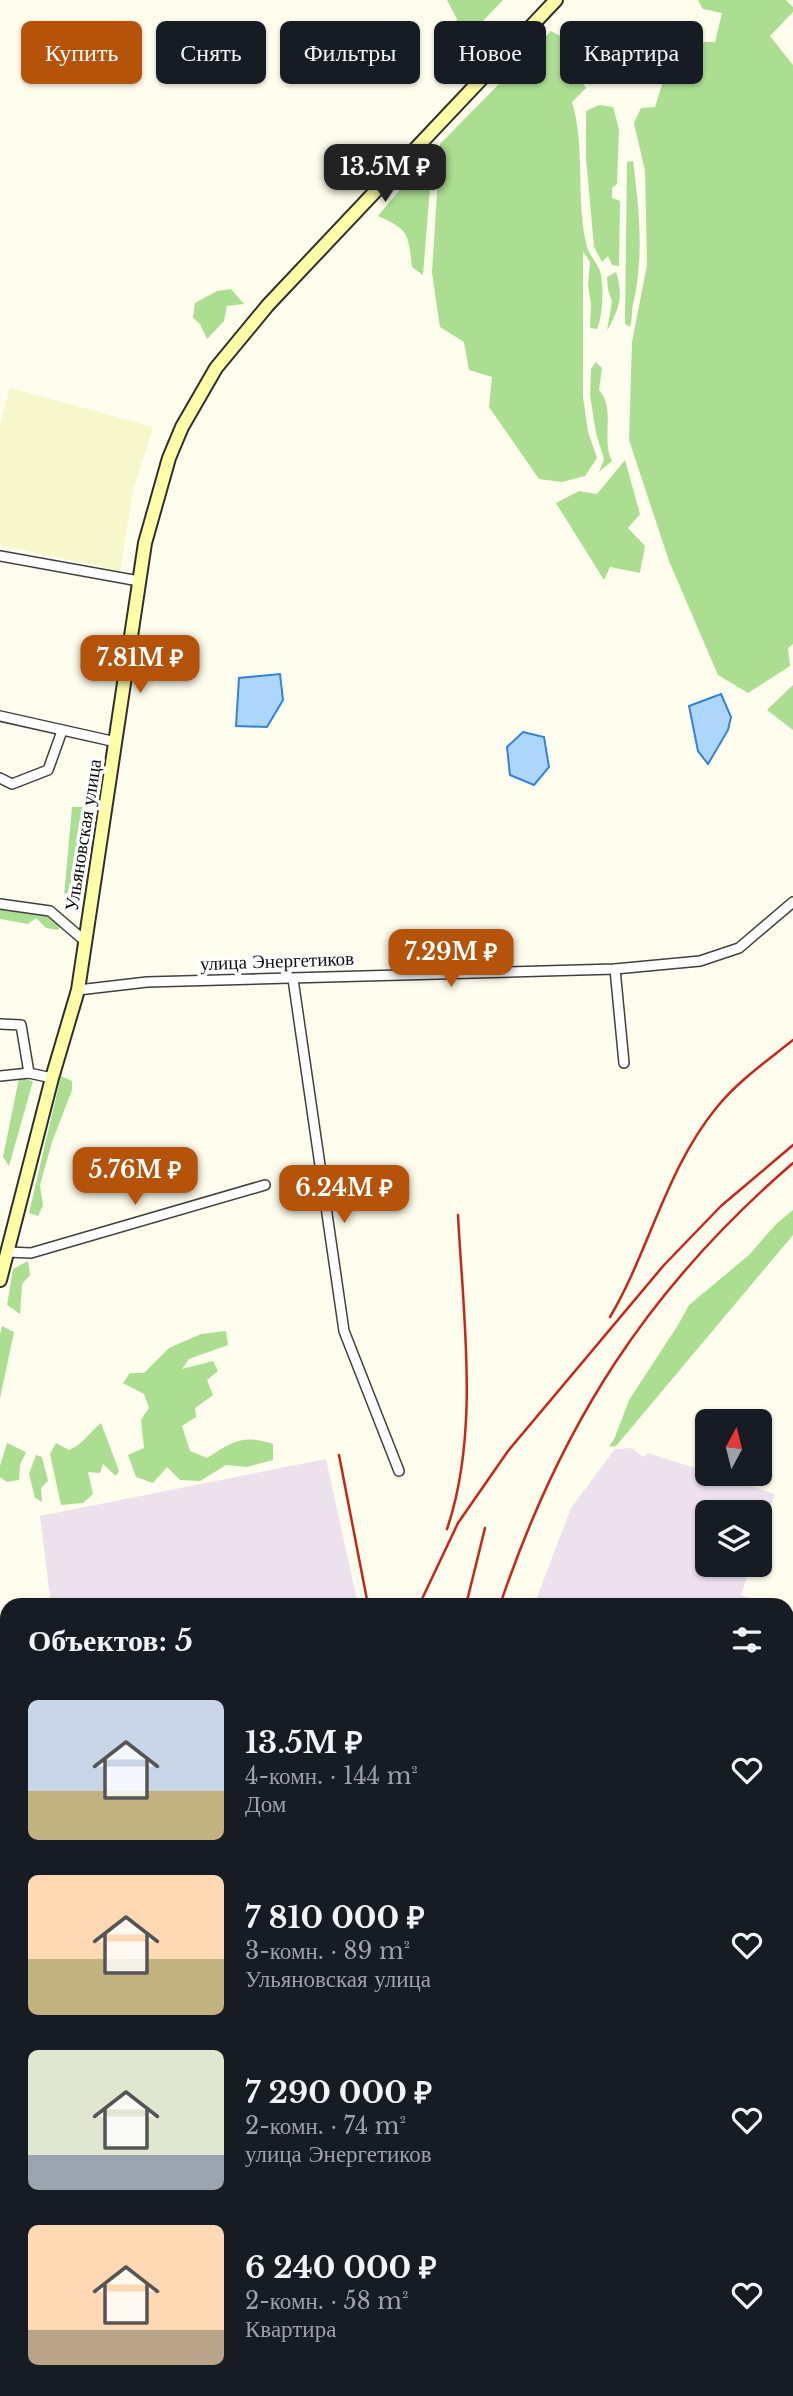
<!DOCTYPE html>
<html lang="ru">
<meta charset="utf-8">
<style>
body{margin:0;font-family:"Libre Baskerville",serif;background:#20242c;color:#f1f3f6;height:100vh;display:flex;flex-direction:column;font-size:26px;white-space:nowrap}
*{box-sizing:border-box;margin:0}
p{font-size:23px;color:#9ea1a6}
.icon{flex:none;width:38px;height:38px;fill:none;stroke:currentColor;stroke-width:2;stroke-linecap:round;stroke-linejoin:round}
.map{position:relative;flex:1;overflow:hidden}
.details{position:absolute;left:0px;top:1598px;width:794px;height:800px;display:flex;flex-direction:column;background:#171b24;border-radius:21px 21px 0 0;box-shadow:0 2px 5px #0004}
.details>*{flex:none}
.banner{position:absolute;left:21px;top:21px;width:752px;height:63px;display:flex;gap:14px}
.needle{width:46px;rotate:7deg}
.controls{position:absolute;left:695px;top:1409px;display:grid;gap:14px}
.controls a{display:grid;place-items:center;width:77px;height:77px;border-radius:10px;background:#171b24;box-shadow:0 2px 5px #0004;font-size:35px}
.price{position:absolute;translate:-50% -60px;padding:0 16px;border-radius:14px;background:#b45309;color:#fff;font-size:23px;line-height:46px;filter:drop-shadow(0 2px 4px #0008)}
.price::after{content:'';position:absolute;left:50%;top:42px;width:21px;height:16px;margin-left:-10px;background:inherit;clip-path:polygon(0 0,100% 0,50% 100%)}
.price.active{background:#222;color:#fff}
ul{padding:0;list-style:none}
li{display:flex;align-items:center;gap:21px;height:175px;padding:0 28px}
li span{display:grid;place-items:center;flex:none;width:196px;height:140px;border-radius:10px;color:#555}
li>.icon{margin-inline-start:auto}
span .icon{width:84px;height:84px;fill:#fffc;stroke-width:1}
li b{font-size:30px}
h2{display:flex;justify-content:space-between;align-items:center;height:84px;padding:0 28px;font-size:30px}
.pill{padding:0 24px;border-radius:10px;background:#171b24;box-shadow:0 2px 5px #0004;font-size:24px;line-height:63px}
.pill.active{background:#b45309;color:#fff}
.map>svg:first-child{display:block}
</style>
<div class="map">
<svg width="793" height="2396" viewBox="0 0 793 2396">
<rect width="100%" height="100%" fill="#fffded"/>
<g fill="#ece1ec">
<path d="M632,1448L643,1457L648,1453L775,1494L760,1540V1512H707V1564L751,1565L741,1595L769,1605H534L571,1508L615,1449Z"/>
<path d="M326,1459L358,1605H51L40,1516Z"/>
</g>
<path fill="#f6f7cb" d="M10,388L153,427L133,491L120,571L0,545V424Z"/>
<g fill="#acde92">
<path d="M447,0H503L443,63L457,19Z"/>
<path d="M698,0H786L793,7V12L770,36L793,65V644L788,648L790,666L748,693L718,675L669,561L629,440L632,342L647,265L645,171L634,123L641,108L655,107L667,69L688,61L696,42H715L722,13L703,9Z"/>
<path d="M551,31L575,44L572,67L586,88L572,102C586,149 575,200 587,247C590,256 597,263 600,271C604,285 603,316 597,329L590,328L591,304L588,285L590,262L583,251V397L588,432L597,458L585,476L562,482L539,479L489,407L492,377L469,370L464,342L440,327L432,273L440,144Z"/>
<path d="M599,105L613,107L619,129L617,184L612,188V198L620,201L619,266L612,265L608,256L602,262L594,247L586,158V111Z"/>
<path d="M433,150L423,275L412,267C408,234 410,230 378,216Z"/>
<path d="M633,161C639,208 644,254 634,300C631,309 633,318 630,327L625,324L627,162Z"/>
<path d="M616,272C624,297 619,309 607,331L612,301L608,290L607,277Z"/>
<path d="M231,289L244,304L227,306L224,321L207,339L200,324L193,318L195,303L217,291Z"/>
<path d="M596,362L602,368L599,390C616,408 601,440 612,461L599,472L604,459L596,433L590,395L591,369Z"/>
<path d="M625,460L640,514L628,528L645,546L640,573L610,567L604,580L556,503L579,491L597,494Z"/>
<path d="M793,685V730L767,710Z"/>
<path d="M72,807H83L73,910L63,908Z"/>
<path d="M0,907L43,914L61,926L58,930L46,928L36,918L28,924L0,919Z"/>
<path d="M61,1076L72,1081V1090L52,1142L40,1185L43,1205L38,1216L29,1213Z"/>
<path d="M19,1078L33,1081L9,1166L3,1157Z"/>
<path d="M793,1210V1235L616,1446L609,1447L615,1437L629,1400L678,1325L689,1305L749,1255L776,1224Z"/>
<path d="M28,1261L30,1275L22,1284L20,1314L7,1305L13,1269Z"/>
<path d="M2,1326L14,1332L0,1398V1334Z"/>
<path d="M226,1331L228,1345L189,1359L182,1369L213,1361L218,1371L207,1380L213,1395L195,1408L196,1417L182,1426L190,1451L207,1458C232,1442 243,1434 273,1444V1460L247,1467L226,1465L200,1481L180,1480L167,1467L153,1483L136,1477L128,1455L144,1448L141,1420L149,1408L144,1394L123,1383L130,1373H144L169,1348L201,1334Z"/>
<path d="M101,1423L119,1471L116,1476L103,1464L100,1473L88,1472L93,1494L83,1503L61,1505L50,1454L56,1443L69,1450C82,1445 90,1432 101,1423Z"/>
<path d="M7,1443L26,1452L20,1465L19,1480L7,1482L0,1477V1466Z"/>
<path d="M36,1455L42,1457L48,1481L41,1488L42,1502L35,1498L29,1474Z"/>
</g>
<g fill="#aed6fa" stroke="#3083d6" stroke-width="2">
<path d="M280,674L283,700L267,727L236,726L239,678Z"/>
<path d="M721,694L731,717L728,730L708,764L698,751L689,706Z"/>
<path d="M523,732L544,737L549,767L534,785L510,775L507,747Z"/>
</g>
<g fill="none" stroke-linecap="round" stroke-linejoin="round">
<g stroke="#404040" stroke-width="12">
<g id="street">
<path d="M0,556L139,581"/>
<path d="M0,716L116,742"/>
<path d="M0,778L12,784L48,770L62,731"/>
<path d="M0,904L50,911L86,942"/>
<path d="M615,969L624,1063"/>
<path d="M293,979L344,1331L399,1471"/>
<path d="M78,990L147,982L615,969L700,961L739,948L793,902"/>
<path d="M0,1024L21,1025L29,1073"/>
<path d="M0,1076L29,1073L52,1078"/>
<path d="M7,1252L31,1253L265,1185"/>
<path d="M0,1898L7,1900"/>
<path d="M0,2237L7,2239"/>
<path d="M788,2244L793,2228"/>
<path d="M0,2306L7,2287"/>
<path d="M754,2390L764,2396"/>
<path d="M431,2396L437,2390"/>
<path d="M735,2396L737,2390"/>
</g>
</g>
<g stroke="#2f2f2f" stroke-width="16">
<g id="secondary">
<path d="M0,1280L52,1078L78,990L145,543L169,458L182,427L216,368L268,305L556,0"/>
<path d="M788,1713L793,1692"/>
<path d="M0,1757L7,1760"/>
<path d="M788,1939L793,1940"/>
<path d="M0,2094L7,2096"/>
<path d="M135,2396L137,2390"/>
<path d="M634,2396L638,2390"/>
</g>
</g>
<use href="#street" stroke="#fff" stroke-width="9"/>
<use href="#secondary" stroke="#fffea8" stroke-width="12"/>
<g stroke="#c6261c" stroke-width="2.5">
<path d="M610,1317C650,1249 666,1169 717,1107C738,1081 767,1061 793,1040"/>
<path d="M339,1455L368,1605"/>
<path d="M447,1529C480,1433 463,1315 458,1215"/>
<path d="M422,1599L458,1523L508,1451L664,1265L721,1206L793,1145"/>
<path d="M466,1605L485,1528"/>
<path d="M500,1605C561,1424 648,1288 793,1163"/>
<path d="M242,2396L244,2390"/>
<path d="M295,2396L298,2390"/>
</g>
</g>
<g text-anchor="middle" dominant-baseline="central" stroke-width="7" stroke-linejoin="round" paint-order="stroke">
<g font-size="19" fill="#0d0d0d" stroke="#fff">
<text transform="translate(83 835) rotate(-81)">Ульяновская улица</text>
<text transform="translate(277 961) rotate(-2)">улица Энергетиков</text>
</g>
</g>
</svg>
<div class="controls">
<a><svg class="needle" viewBox="-14 -14 28 28"><path d="M0-13l5 13h-10z" fill="#e53935"/><path d="M0 13l5-13h-10z" fill="#9ea1a6"/></svg></a>
<a><svg class="icon" aria-label="layers" viewBox="0 0 24 24"><path d="M12 4l9 5-9 5-9-5zM3 14l9 5 9-5"/></svg></a>
</div>
<b class="price active" style="left:385px;top:204px">13.5M ₽</b>
<b class="price" style="left:140px;top:695px">7.81M ₽</b>
<b class="price" style="left:451px;top:989px">7.29M ₽</b>
<b class="price" style="left:135px;top:1207px">5.76M ₽</b>
<b class="price" style="left:344px;top:1225px">6.24M ₽</b>
<div class="banner">
<a class="pill active">Купить</a>
<a class="pill">Снять</a>
<a class="pill">Фильтры</a>
<a class="pill">Новое</a>
<a class="pill">Квартира</a>
</div>
<section class="details">
<h2>Объектов: 5<svg class="icon" aria-label="filters" viewBox="0 0 24 24"><path d="M4 7h16M4 17h16"/><circle cx="9" cy="7" r="2"/><circle cx="15" cy="17" r="2"/></svg></h2>
<ul>
<li><span style="background:linear-gradient(#c9d6e8 65%,#c2b280 0)"><svg class="icon" aria-label="home" viewBox="0 0 24 24"><path d="M3 11l9-7 9 7M6 9v11h12V9"/></svg></span><div><b>13.5M ₽</b><p>4-комн. · 144 m²</p><p>Дом</p></div><svg class="icon" aria-label="heart" viewBox="0 0 24 24"><path d="M12 20l-8-8c-3-5 5-10 8-4 3-6 11-1 8 4z"/></svg></li>
<li><span style="background:linear-gradient(#ffd9b3 60%,#c2b280 0)"><svg class="icon" aria-label="home" viewBox="0 0 24 24"><path d="M3 11l9-7 9 7M6 9v11h12V9"/></svg></span><div><b>7 810 000 ₽</b><p>3-комн. · 89 m²</p><p>Ульяновская улица</p></div><svg class="icon" aria-label="heart" viewBox="0 0 24 24"><path d="M12 20l-8-8c-3-5 5-10 8-4 3-6 11-1 8 4z"/></svg></li>
<li><span style="background:linear-gradient(#dfe7d0 75%,#9aa5b1 0)"><svg class="icon" aria-label="home" viewBox="0 0 24 24"><path d="M3 11l9-7 9 7M6 9v11h12V9"/></svg></span><div><b>7 290 000 ₽</b><p>2-комн. · 74 m²</p><p>улица Энергетиков</p></div><svg class="icon" aria-label="heart" viewBox="0 0 24 24"><path d="M12 20l-8-8c-3-5 5-10 8-4 3-6 11-1 8 4z"/></svg></li>
<li><span style="background:linear-gradient(#ffd9b3 75%,#b9a48a 0)"><svg class="icon" aria-label="home" viewBox="0 0 24 24"><path d="M3 11l9-7 9 7M6 9v11h12V9"/></svg></span><div><b>6 240 000 ₽</b><p>2-комн. · 58 m²</p><p>Квартира</p></div><svg class="icon" aria-label="heart" viewBox="0 0 24 24"><path d="M12 20l-8-8c-3-5 5-10 8-4 3-6 11-1 8 4z"/></svg></li>
</ul>
</section>
</div>
